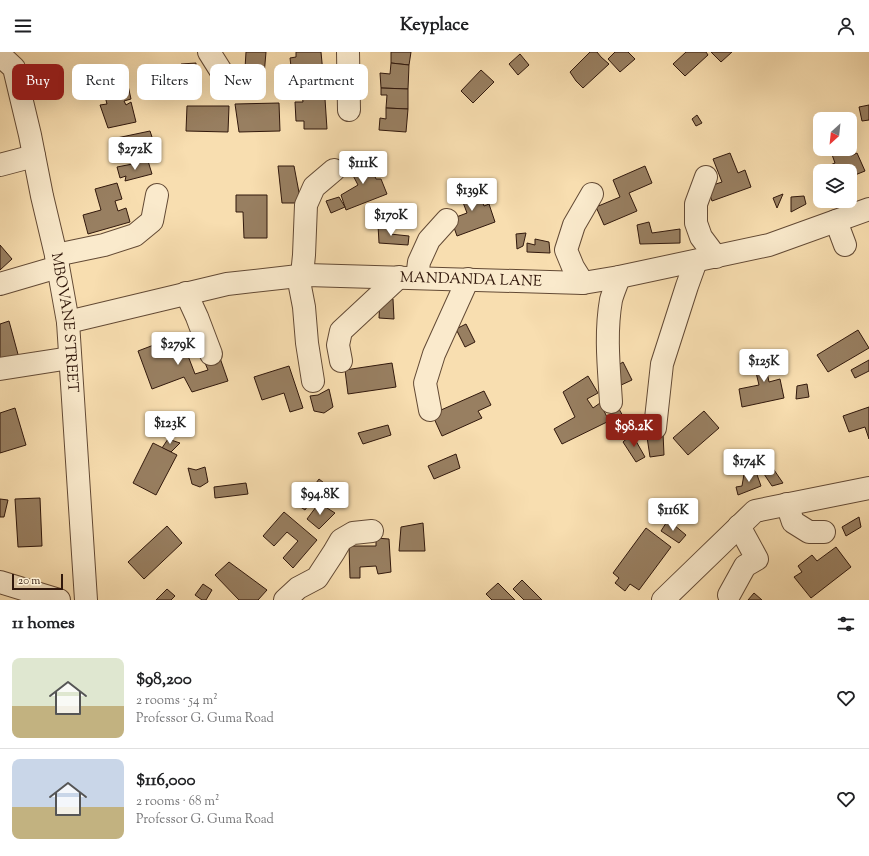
<!DOCTYPE html>
<meta charset="utf-8">
<style>
body{margin:0;font-family:"Sorts Mill Goudy",serif;background:#f6f6f6;color:#202124;height:100vh;display:flex;flex-direction:column;font-size:15px;white-space:nowrap}
*{box-sizing:border-box;margin:0}
p{font-size:13px;color:#757577}
.icon{flex:none;width:22px;height:22px;fill:none;stroke:currentColor;stroke-width:2;stroke-linecap:round;stroke-linejoin:round}
.map{position:relative;height:548px;overflow:hidden}
.sheet{display:flex;flex-direction:column;background:#fff;flex:1}
.sheet>*{flex:none}
.guide{position:absolute;left:12px;top:12px;width:400px;height:36px;display:flex;gap:8px}
.needle{width:26px;rotate:207deg}
.tools{position:absolute;left:813px;top:60px;display:grid;gap:8px}
.tools a{display:grid;place-items:center;width:44px;height:44px;border-radius:8px;background:#fff;box-shadow:0 4px 16px #0002;font-size:20px}
.scale{position:absolute;left:12px;bottom:10px;width:51px;box-sizing:border-box;padding-left:4px;border:2px solid #31180c;border-top:0;font-size:11px;line-height:14px;white-space:nowrap;color:#31180c;-webkit-text-stroke:3px #faeacc;paint-order:stroke}
.price{position:absolute;translate:-50% -34px;padding:0 9px;border-radius:4px;background:#fff;color:#222;font-size:13px;line-height:26px;filter:drop-shadow(0 1px 2px #0008)}
.price::after{content:'';position:absolute;left:50%;top:24px;width:12px;height:9px;margin-left:-6px;background:inherit;clip-path:polygon(0 0,100% 0,50% 100%)}
.price.active{background:#8f2418;color:#fff}
ul{padding:0;list-style:none}
li{display:flex;align-items:center;gap:12px;height:100px;padding:0 12px}
li+li{border-top:1px solid #e0e0e0}
li span{display:grid;place-items:center;flex:none;width:112px;height:80px;border-radius:8px;color:#555}
li>.icon{margin-inline-start:auto}
span .icon{width:48px;height:48px;fill:#fffc;stroke-width:1}
li b{font-size:17px}
h2{display:flex;justify-content:space-between;align-items:center;height:48px;padding:0 12px;font-size:17px}
.chip{padding:0 14px;border-radius:8px;background:#fff;box-shadow:0 4px 16px #0002;font-size:14px;line-height:36px}
.chip.active{background:#8f2418;color:#fff}
header{display:flex;justify-content:space-between;align-items:center;height:52px;padding:0 12px;background:#fff;font-size:18px;font-weight:700}
.map>svg:first-child{display:block}
</style>
<header><svg class="icon" aria-label="menu" viewBox="0 0 24 24"><path d="M4 6h16M4 12h16M4 18h16"/></svg>Keyplace<svg class="icon" aria-label="person" viewBox="0 0 24 24"><circle cx="12" cy="8" r="4"/><path d="M4 21q1-7 8-7t8 7"/></svg></header>
<div class="map">
<svg width="869" height="548" viewBox="0 0 869 548">
<rect width="100%" height="100%" fill="#f8deb0"/>
<filter id="stains"><feTurbulence type="fractalNoise" baseFrequency=".005" numOctaves="4"/><feColorMatrix values="0 0 0 0 .2 0 0 0 0 .09 0 0 0 0 .02 0 0 0 .5 -.17"/></filter>
<radialGradient id="worn" r=".72"><stop offset=".6" stop-color="#630" stop-opacity="0"/><stop offset="1" stop-color="#630" stop-opacity=".3"/></radialGradient>
<g fill="#987f61" stroke="#31180c">
<path d="M246,0H266L263,35L244,33Z"/>
<path d="M296,0H321L324,32L301,34L300,22L292,23L290,6L296,5Z"/>
<path d="M391,0H411L409,13L391,11Z"/>
<path d="M590,0H597L601,5L609,12L583,36L576,29L570,20Z"/>
<path d="M615,0H628L635,7L620,20L608,7Z"/>
<path d="M686,0H706L708,3L685,24L673,12Z"/>
<path d="M711,0H732L721,10Z"/>
<path d="M520,2L529,13L518,23L509,12Z"/>
<path d="M196,11V37L185,38L181,12Z"/>
<path d="M391,11L409,13L408,37L381,36L380,21L390,22Z"/>
<path d="M481,18L494,30L473,51L461,39Z"/>
<path d="M127,29L131,47L124,49L126,53L131,50L136,70L108,76L100,53L107,52L102,33Z"/>
<path d="M324,32L327,77H304V69H296L295,50H303L301,34Z"/>
<path d="M381,36L408,37V57L386,56L387,43H381Z"/>
<path d="M279,51L280,79L239,80L235,52Z"/>
<path d="M869,53V68L862,69L859,55Z"/>
<path d="M187,54H229L228,80L186,79Z"/>
<path d="M386,56L408,57L406,80L379,78L380,66L386,67Z"/>
<path d="M697,63L702,71L696,74L692,67Z"/>
<path d="M150,79L154,91L116,100L112,87Z"/>
<path d="M830,97H848L851,104L857,101L865,119L850,125V119H824L823,116L835,111Z"/>
<path d="M730,101L738,121L745,118L751,135L712,149L707,135L722,130L713,107Z"/>
<path d="M366,104L376,127H381L387,142L346,158L341,143L358,133L347,112Z"/>
<path d="M148,109L152,122L125,129L126,124L120,126L117,115Z"/>
<path d="M278,114H294L301,151H282Z"/>
<path d="M645,114L652,131L629,141L637,159L604,173L596,155L620,145L613,128Z"/>
<path d="M117,131L122,147L115,149L118,159L126,156L130,170L88,182L83,163L101,158L95,137Z"/>
<path d="M475,131L484,154L489,152L495,170L457,184L451,167L467,161L458,137Z"/>
<path d="M783,142L777,156L773,146Z"/>
<path d="M236,143H267V186H244L243,160H236Z"/>
<path d="M804,144L806,152L791,160V145Z"/>
<path d="M339,145L345,155L331,161L326,149Z"/>
<path d="M649,170L652,181L680,177V191L640,192L637,173Z"/>
<path d="M378,173L390,174V182L409,184L408,193L379,191Z"/>
<path d="M526,181L523,194L517,197L516,182Z"/>
<path d="M535,187L549,190L550,201L527,200V191L535,193Z"/>
<path d="M0,193L12,207L0,218Z"/>
<path d="M380,246L393,247L394,267L379,266Z"/>
<path d="M9,269L19,306L0,311V272Z"/>
<path d="M466,272L475,290L465,295L456,277Z"/>
<path d="M858,278L869,296L828,320L817,303Z"/>
<path d="M180,283L195,322L208,318L205,311L220,306L228,329L192,340L184,325L152,337L138,299Z"/>
<path d="M780,303L783,316L767,320L769,330L780,327L784,346L742,355L739,337L759,333L753,308Z"/>
<path d="M869,308V319L855,326L851,318Z"/>
<path d="M623,310L632,328L619,334L609,319Z"/>
<path d="M392,311L396,335L348,342L345,318Z"/>
<path d="M289,314L303,356L290,360L284,341L262,348L254,325Z"/>
<path d="M588,324L598,341L587,347L593,356L600,351L609,369L562,392L554,377L575,365L563,340Z"/>
<path d="M807,332L809,345L796,347L797,334Z"/>
<path d="M329,337L333,355L324,361L314,359L310,344L318,343Z"/>
<path d="M484,339L491,353L478,359L482,366L442,384L432,362Z"/>
<path d="M869,355V387L865,375L849,380L843,364Z"/>
<path d="M15,356L26,393L0,401V361Z"/>
<path d="M619,357L628,373L618,379L608,364Z"/>
<path d="M704,359L719,376L688,403L673,386Z"/>
<path d="M388,373L391,383L363,392L358,381Z"/>
<path d="M663,381L664,403L650,405L647,385Z"/>
<path d="M632,382L645,405L636,410L623,390Z"/>
<path d="M168,387L180,391L171,400L162,396Z"/>
<path d="M153,391L177,403L156,443L133,431Z"/>
<path d="M456,402L460,416L434,427L428,414Z"/>
<path d="M205,415L208,430L200,435L192,432L188,416L196,418Z"/>
<path d="M772,415L783,431L772,434L764,422Z"/>
<path d="M755,417L761,434L738,443L736,435L742,434L744,422Z"/>
<path d="M319,427L333,438L321,453L313,447L305,458L299,454Z"/>
<path d="M246,431L248,442L215,446L214,435Z"/>
<path d="M40,446L42,494L18,495L15,447Z"/>
<path d="M0,447L8,448L4,465H0Z"/>
<path d="M319,451L335,461L319,477L307,467Z"/>
<path d="M284,460L317,488L293,516L283,506L298,489L287,480L274,494L263,484Z"/>
<path d="M859,465L861,475L846,484L842,475Z"/>
<path d="M668,468L686,483L679,491L661,479Z"/>
<path d="M423,471L425,499H399L401,475Z"/>
<path d="M167,474L182,491L144,527L128,510Z"/>
<path d="M646,476L671,495L639,538L630,532L625,539L615,531L619,526L613,521Z"/>
<path d="M376,486L389,487L391,520L378,522L376,514L360,515V526H350L349,494H376Z"/>
<path d="M836,495L851,515L811,546L794,525L802,520L798,514L812,503L817,509Z"/>
<path d="M229,510L267,538L258,548H239L215,523Z"/>
<path d="M522,528L542,548H524L513,537Z"/>
<path d="M498,531L515,548H492L486,542Z"/>
<path d="M203,532L212,538L206,548H202L195,543Z"/>
<path d="M167,537L175,544L171,548H156Z"/>
<path d="M754,541L762,548H748Z"/>
</g>
<g fill="none" stroke-linecap="round" stroke-linejoin="round">
<g stroke="#634a35" stroke-width="24">
<g id="minor">
<path d="M209,0L231,35"/>
<path d="M348,0L349,58"/>
<path id="s1" d="M0,3L14,16L30,83L42,144L56,203L68,270L86,548"/>
<path d="M0,113L34,104"/>
<path d="M706,125L696,152V171L701,185L716,205"/>
<path d="M836,169L845,193"/>
<path d="M56,203L104,193L135,183L152,169L157,143"/>
<path d="M302,223L304,203L306,153L314,135L334,118"/>
<path d="M298,224L304,255L307,291L313,329"/>
<path d="M417,226L419,210L429,188L447,168"/>
<path d="M583,231L573,215L566,198L574,173L592,142"/>
<path d="M0,232L58,215"/>
<path d="M186,241L197,265L211,302"/>
<path id="s2" d="M68,270L227,232L307,223L583,231L619,225L769,193L869,157"/>
<path d="M341,309L338,293L341,279L399,225"/>
<path d="M0,317L70,306"/>
<path d="M611,350C609,317 605,282 611,248C613,240 617,232 619,225"/>
<path d="M430,358L425,331L434,302L468,227"/>
<path d="M655,376L662,312L687,234L696,209"/>
<path d="M787,452L793,470L809,480H824"/>
<path d="M0,530L59,548"/>
<path d="M729,543L745,514L757,507L739,474"/>
<path d="M285,548L298,536L317,526L334,500L341,488L353,481L372,479"/>
<path d="M663,548L755,459L869,436"/>
</g>
</g>
<use href="#minor" stroke="#faeacc" stroke-width="22"/>
</g>
<g text-anchor="middle" dominant-baseline="central" stroke-width="3.5" stroke-linejoin="round" paint-order="stroke">
<g font-size="15" fill="#31180c" stroke="#faeacc">
<text stroke="none"><textPath href="#s2" startOffset="408">MANDANDA LANE</textPath></text>
<text stroke="none"><textPath href="#s1" startOffset="279">MBOVANE STREET</textPath></text>
</g>
</g>
<rect width="100%" height="100%" filter="url(#stains)"/>
<rect width="100%" height="100%" fill="url(#worn)"/>
</svg>
<div class="tools">
<a><svg class="needle" viewBox="-14 -14 28 28"><path d="M0-13l5 13h-10z" fill="#e53935"/><path d="M0 13l5-13h-10z" fill="#757577"/></svg></a>
<a><svg class="icon" aria-label="layers" viewBox="0 0 24 24"><path d="M12 4l9 5-9 5-9-5zM3 14l9 5 9-5"/></svg></a>
</div>
<div class="scale">20 m</div>
<b class="price" style="left:135px;top:119px">$272K</b>
<b class="price" style="left:363px;top:133px">$111K</b>
<b class="price" style="left:472px;top:160px">$139K</b>
<b class="price" style="left:391px;top:185px">$170K</b>
<b class="price" style="left:178px;top:314px">$279K</b>
<b class="price" style="left:764px;top:331px">$125K</b>
<b class="price" style="left:170px;top:393px">$123K</b>
<b class="price active" style="left:634px;top:396px">$98.2K</b>
<b class="price" style="left:749px;top:431px">$174K</b>
<b class="price" style="left:320px;top:464px">$94.8K</b>
<b class="price" style="left:673px;top:480px">$116K</b>
<div class="guide">
<a class="chip active">Buy</a>
<a class="chip">Rent</a>
<a class="chip">Filters</a>
<a class="chip">New</a>
<a class="chip">Apartment</a>
</div>
</div>
<section class="sheet">
<h2>11 homes<svg class="icon" aria-label="filters" viewBox="0 0 24 24"><path d="M4 7h16M4 17h16"/><circle cx="9" cy="7" r="2"/><circle cx="15" cy="17" r="2"/></svg></h2>
<ul>
<li><span style="background:linear-gradient(#dfe7d0 60%,#c2b280 0)"><svg class="icon" aria-label="home" viewBox="0 0 24 24"><path d="M3 11l9-7 9 7M6 9v11h12V9"/></svg></span><div><b>$98,200</b><p>2 rooms · 54 m²</p><p>Professor G. Guma Road</p></div><svg class="icon" aria-label="heart" viewBox="0 0 24 24"><path d="M12 20l-8-8c-3-5 5-10 8-4 3-6 11-1 8 4z"/></svg></li>
<li><span style="background:linear-gradient(#c9d6e8 60%,#c2b280 0)"><svg class="icon" aria-label="home" viewBox="0 0 24 24"><path d="M3 11l9-7 9 7M6 9v11h12V9"/></svg></span><div><b>$116,000</b><p>2 rooms · 68 m²</p><p>Professor G. Guma Road</p></div><svg class="icon" aria-label="heart" viewBox="0 0 24 24"><path d="M12 20l-8-8c-3-5 5-10 8-4 3-6 11-1 8 4z"/></svg></li>
</ul>
</section>
